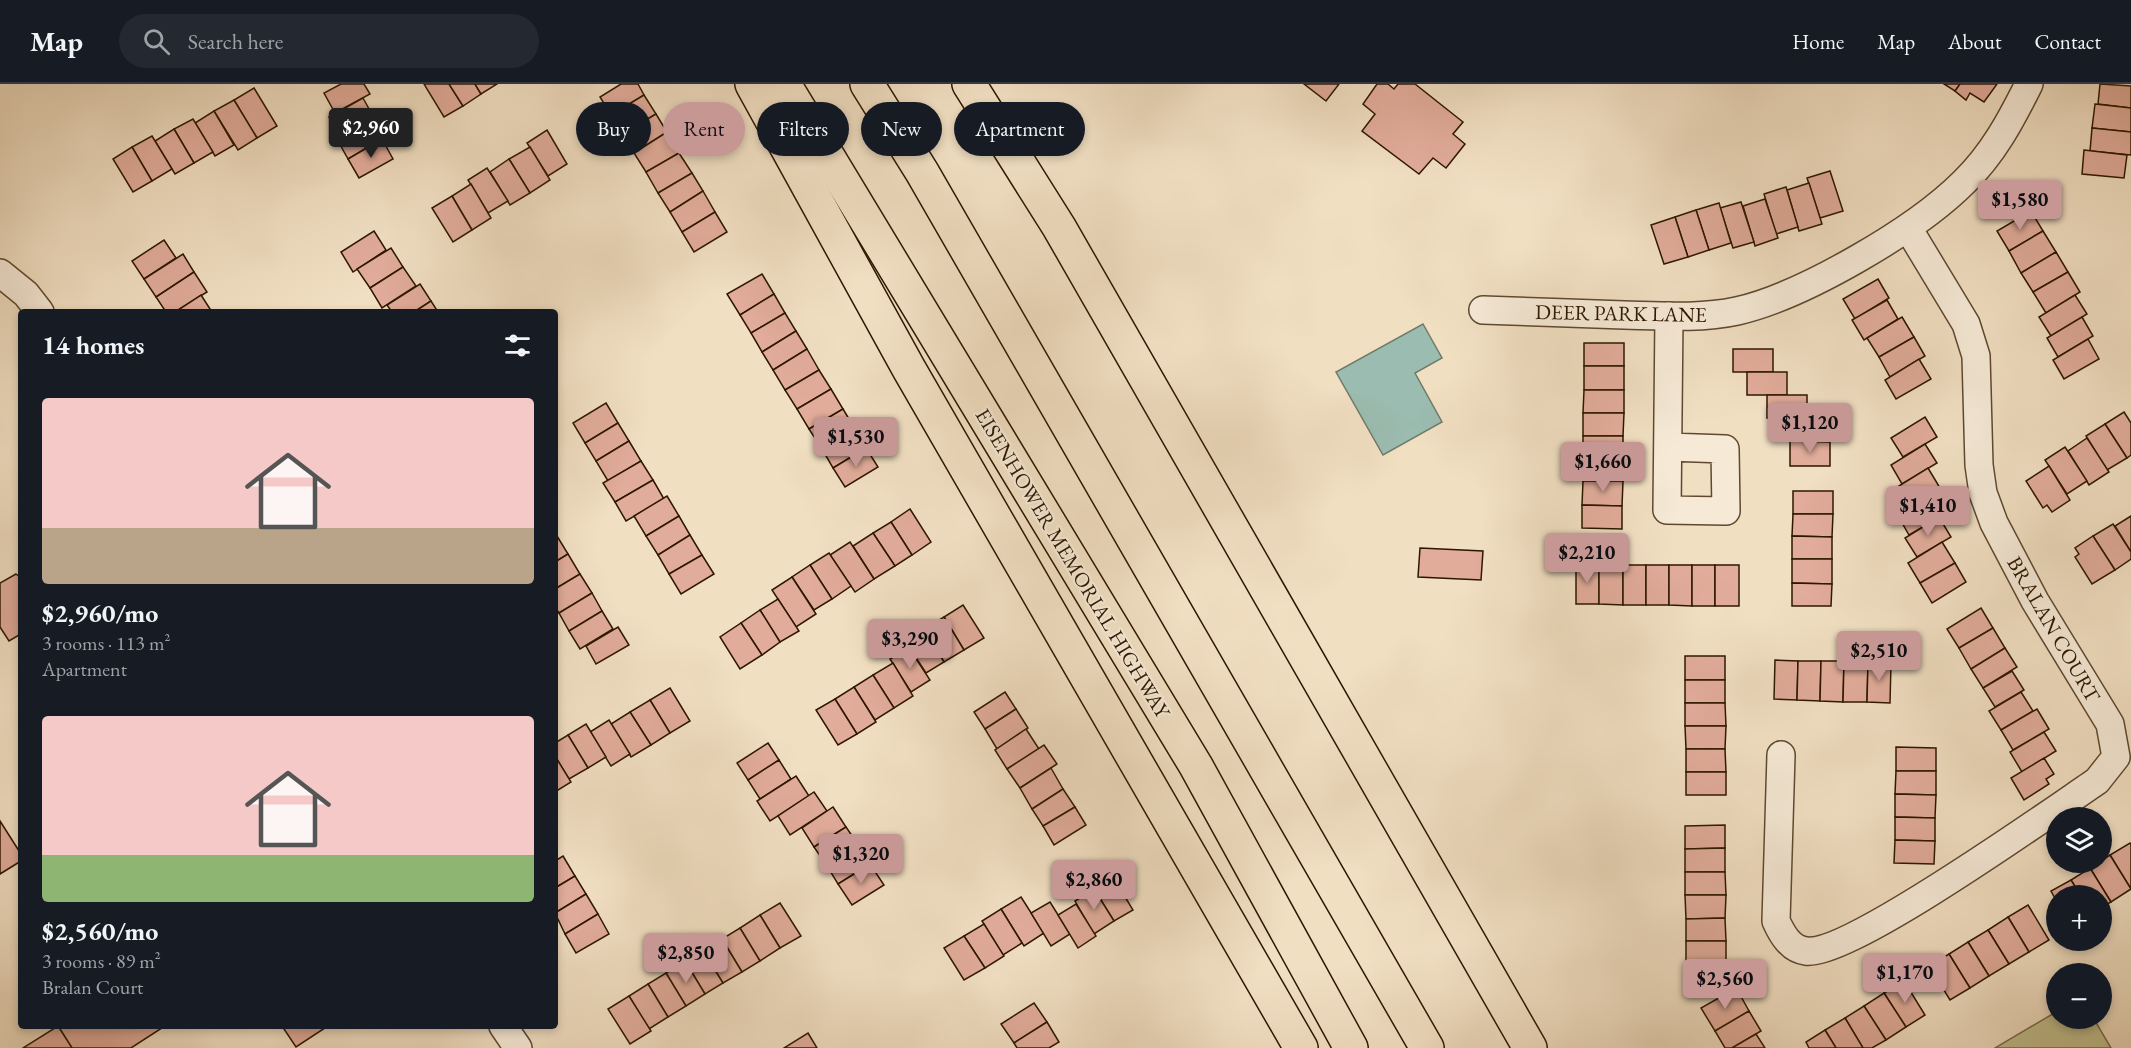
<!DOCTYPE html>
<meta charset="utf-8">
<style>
body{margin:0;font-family:"EB Garamond",serif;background:#242831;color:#f1f3f6;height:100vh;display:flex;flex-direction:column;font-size:22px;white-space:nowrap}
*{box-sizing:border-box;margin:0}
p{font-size:20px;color:#9ea1a6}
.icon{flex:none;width:33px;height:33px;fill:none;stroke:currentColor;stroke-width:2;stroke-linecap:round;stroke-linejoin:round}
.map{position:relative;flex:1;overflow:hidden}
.details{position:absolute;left:18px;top:225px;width:540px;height:720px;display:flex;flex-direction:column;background:#171b24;border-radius:6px;box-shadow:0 3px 9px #0003}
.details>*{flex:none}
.hud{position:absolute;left:576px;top:18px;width:570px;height:54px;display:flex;gap:12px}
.tools{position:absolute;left:2046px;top:723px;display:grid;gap:12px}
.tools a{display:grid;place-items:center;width:66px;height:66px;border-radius:50%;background:#171b24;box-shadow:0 3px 9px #0003;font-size:30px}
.price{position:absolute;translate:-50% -51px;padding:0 14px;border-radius:6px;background:#c59692;color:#111;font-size:20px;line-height:39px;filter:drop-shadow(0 2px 3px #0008)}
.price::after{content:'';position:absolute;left:50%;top:36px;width:18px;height:14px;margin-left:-9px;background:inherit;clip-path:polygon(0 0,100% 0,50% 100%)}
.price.on{background:#222;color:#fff}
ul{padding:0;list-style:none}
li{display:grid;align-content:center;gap:12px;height:318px;padding:0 24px}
li span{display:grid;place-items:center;height:186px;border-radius:6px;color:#555}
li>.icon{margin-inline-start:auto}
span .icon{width:108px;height:108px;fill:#fffc;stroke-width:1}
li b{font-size:26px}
h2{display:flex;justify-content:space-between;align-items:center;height:72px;padding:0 24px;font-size:26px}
.chip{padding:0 21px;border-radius:27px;background:#171b24;box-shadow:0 3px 9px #0003;font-size:21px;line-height:54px}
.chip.on{background:#c59692;color:#111}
header{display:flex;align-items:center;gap:36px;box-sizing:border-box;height:84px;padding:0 30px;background:#171b24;border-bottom:2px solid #363941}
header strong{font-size:28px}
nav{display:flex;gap:33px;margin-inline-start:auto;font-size:21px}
.search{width:420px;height:54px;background:#242831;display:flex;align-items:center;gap:15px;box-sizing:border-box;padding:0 21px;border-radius:33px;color:#9ea1a6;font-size:22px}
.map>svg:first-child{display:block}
</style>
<header>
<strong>Map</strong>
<div class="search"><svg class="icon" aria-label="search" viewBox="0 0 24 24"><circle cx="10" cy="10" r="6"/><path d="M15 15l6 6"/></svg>Search here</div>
<nav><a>Home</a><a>Map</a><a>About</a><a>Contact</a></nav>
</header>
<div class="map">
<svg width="2131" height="964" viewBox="0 0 2131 964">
<rect width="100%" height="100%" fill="#f1dfc2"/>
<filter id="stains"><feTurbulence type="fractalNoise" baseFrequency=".00333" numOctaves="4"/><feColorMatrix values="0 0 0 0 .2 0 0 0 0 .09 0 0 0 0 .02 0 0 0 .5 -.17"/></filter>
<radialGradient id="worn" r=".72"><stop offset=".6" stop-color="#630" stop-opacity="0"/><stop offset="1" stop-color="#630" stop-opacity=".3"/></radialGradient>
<path fill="#c2bf8e" stroke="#786b47" stroke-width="1.5" d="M2056,928V934L2094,935L2111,964H1995Z"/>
<path fill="#9bbdb1" stroke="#6f7b6a" stroke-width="1.5" d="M1423,240L1442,274L1415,289L1442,338L1383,371L1336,288Z"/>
<g fill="#e1ac9a" stroke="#2d1700" stroke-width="1.5">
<path d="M341,0H364L370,10L335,29L324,9Z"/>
<path d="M424,0H449L463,22L444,33Z"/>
<path d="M449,0H475L481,10L463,22Z"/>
<path d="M475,0H497L481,10Z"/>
<path d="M621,0H638L644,11L611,31L600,13Z"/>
<path d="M1304,0H1339L1326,17Z"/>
<path d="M1377,0H1388L1394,5L1398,0H1415L1463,38L1453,50L1465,60L1446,84L1433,74L1419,90L1362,47L1375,30L1363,20Z"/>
<path d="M1944,0H1960L1955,7Z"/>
<path d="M1960,0H1997L1984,18L1970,9L1966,16L1955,7Z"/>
<path d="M2100,0L2131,2V24L2098,20Z"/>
<path d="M254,4L277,42L257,54L234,16Z"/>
<path d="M644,11L656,30L622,50L611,31Z"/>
<path d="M363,14L374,34L340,53L329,33Z"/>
<path d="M234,16L257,54L238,66L214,27Z"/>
<path d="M2095,20L2131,24V48L2092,44Z"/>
<path d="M214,27L234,61L215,72L195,39Z"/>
<path d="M656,30L667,48L634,69L622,50Z"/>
<path d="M193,35L213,68L194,79L174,45Z"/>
<path d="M371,36L382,55L348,75L337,55Z"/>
<path d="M2092,44L2131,48V71L2090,67Z"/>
<path d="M174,45L194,79L175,90L155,57Z"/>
<path d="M547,46L567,80L548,92L527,59Z"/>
<path d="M667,48L679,69L646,88L634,69Z"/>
<path d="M152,52L172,85L152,97L132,63Z"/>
<path d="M382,55L393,75L359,94L348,75Z"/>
<path d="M132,63L152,97L133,108L113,75Z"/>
<path d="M530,63L550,96L530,109L509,75Z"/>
<path d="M2084,66L2127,71L2124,94L2082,90Z"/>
<path d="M679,69L692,89L658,109L646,88Z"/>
<path d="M509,75L530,109L510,121L490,88Z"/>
<path d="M487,84L508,117L488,129L468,96Z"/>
<path d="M1830,87L1843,127L1820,134L1807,94Z"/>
<path d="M692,89L703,107L670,128L658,109Z"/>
<path d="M1809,99L1822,140L1799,147L1787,106Z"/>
<path d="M471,100L491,134L472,146L452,112Z"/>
<path d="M1786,103L1798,143L1776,150L1764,110Z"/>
<path d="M703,107L715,128L682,148L670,128Z"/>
<path d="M452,112L472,146L453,158L432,124Z"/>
<path d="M1765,115L1778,154L1755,162L1743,122Z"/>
<path d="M1741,118L1754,158L1733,164L1720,124Z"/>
<path d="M1719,119L1731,159L1709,166L1696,126Z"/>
<path d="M1696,126L1709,166L1688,173L1675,133Z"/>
<path d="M2031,127L2043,147L2009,167L1997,147Z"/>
<path d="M715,128L727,148L694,168L682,148Z"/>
<path d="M1675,133L1688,173L1664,180L1651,141Z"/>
<path d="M374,147L386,166L353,188L341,168Z"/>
<path d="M2043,147L2056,168L2021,189L2009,167Z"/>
<path d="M164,156L176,174L144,195L132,177Z"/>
<path d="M391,164L403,183L370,204L357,185Z"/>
<path d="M2056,168L2068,188L2033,208L2021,189Z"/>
<path d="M183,170L194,188L156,213L144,195Z"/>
<path d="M403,183L416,202L382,224L370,204Z"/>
<path d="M194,188L207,208L175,228H166L156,213Z"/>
<path d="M2068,188L2080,208L2046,229L2033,208Z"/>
<path d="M762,190L774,210L740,231L727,210Z"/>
<path d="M1878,195L1889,214L1855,235L1843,215Z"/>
<path d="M420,200L431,217L414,228H392L387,221Z"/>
<path d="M774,210L785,229L751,249L740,231Z"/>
<path d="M201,211L212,228H175Z"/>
<path d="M2075,211L2087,230L2051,252L2039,233Z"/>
<path d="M1887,216L1898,235L1864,256L1852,236Z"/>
<path d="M431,217L438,228H414Z"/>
<path d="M785,229L796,247L762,268L751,249Z"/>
<path d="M1902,233L1914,253L1879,273L1867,254Z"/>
<path d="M2082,233L2093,252L2058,273L2047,254Z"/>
<path d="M796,247L807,265L773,286L762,268Z"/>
<path d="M1914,253L1925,272L1890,293L1879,273Z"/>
<path d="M2088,255L2099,275L2064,295L2053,276Z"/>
<rect x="1584" y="259" width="40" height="23"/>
<path d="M807,265L819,286L785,306L773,286Z"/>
<rect x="1733" y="265" width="40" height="23"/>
<path d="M1919,275L1931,295L1896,315L1885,296Z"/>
<rect x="1584" y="282" width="40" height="24"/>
<path d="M819,286L831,305L797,325L785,306Z"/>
<rect x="1747" y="288" width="40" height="23"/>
<path d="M831,305L843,325L809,345L797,325Z"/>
<path d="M1584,306H1624V329H1583Z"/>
<rect x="1767" y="311" width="40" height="23"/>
<path d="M606,319L618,339L585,359L573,339Z"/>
<path d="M843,325L855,345L822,365L809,345Z"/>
<path d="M2124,328L2131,339V371L2127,374L2105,340Z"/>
<path d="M1583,329H1624L1623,352H1583Z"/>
<path d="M1925,333L1937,353L1903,373L1891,354Z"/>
<path d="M1785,334L1825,335V358L1785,357Z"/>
<path d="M618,339L629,357L596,377L585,359Z"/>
<path d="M2105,340L2127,374L2107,386L2086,352Z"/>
<path d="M855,345L866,364L833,384L822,365Z"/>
<path d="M1583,352H1623V375L1583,374Z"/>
<path d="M2087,354L2109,388L2089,401L2068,367Z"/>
<path d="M629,357L641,377L608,397L596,377Z"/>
<path d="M1790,357L1830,358V382H1790Z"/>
<path d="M1925,360L1937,379L1902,400L1891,381Z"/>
<path d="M2065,363L2087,397L2067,410L2045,376Z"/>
<path d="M866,364L878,383L845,403L833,384Z"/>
<path d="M1583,374L1623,375V397H1583Z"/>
<path d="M641,377L653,396L615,418L603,399Z"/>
<path d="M2049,382L2070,416L2052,428L2047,421L2043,424L2026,397Z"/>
<path d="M1928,384L1940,404L1906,424L1894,405Z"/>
<path d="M653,396L664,415L626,437L615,418Z"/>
<path d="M1583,397H1623L1622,422L1582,421Z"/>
<rect x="1793" y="407" width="40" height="23"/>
<path d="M1931,409L1944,431L1909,451L1897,430Z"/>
<path d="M667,412L679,432L646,452L634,432Z"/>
<path d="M1582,421L1622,422V445L1582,444Z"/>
<path d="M910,425L931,458L912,471L891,438Z"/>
<path d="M1793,430H1833L1832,453L1792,452Z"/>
<path d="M679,432L690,451L658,471L646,452Z"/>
<path d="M2131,432V468L2115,442Z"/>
<path d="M1939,433L1951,453L1917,473L1905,454Z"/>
<path d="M891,438L912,471L895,482L873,449Z"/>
<path d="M2113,440L2131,468V475L2115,486L2093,452Z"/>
<path d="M873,449L895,482L874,495L853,462Z"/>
<path d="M690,451L702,471L669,490L658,471Z"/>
<path d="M557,452L568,470L555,478V453Z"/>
<path d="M1792,452L1832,453V475H1792Z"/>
<path d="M2093,452L2115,486L2092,500L2075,473L2079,470L2075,464Z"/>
<path d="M850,458L874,495L855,508L830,471Z"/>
<path d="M1942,458L1955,479L1920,499L1908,479Z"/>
<path d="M1420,464L1483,467L1481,496L1418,493Z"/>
<path d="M829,469L851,502L832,515L810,481Z"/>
<path d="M568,470L580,490L555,505V478Z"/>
<path d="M702,471L714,490L681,510L669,490Z"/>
<path d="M1792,475H1832V500L1792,499Z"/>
<path d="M1955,479L1966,498L1932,519L1920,499Z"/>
<path d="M1576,480L1599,481V520H1576Z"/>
<path d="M810,481L832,515L814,526L792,493Z"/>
<path d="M1599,481H1623V521L1599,520Z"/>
<rect x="1623" y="481" width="23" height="40"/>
<rect x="1646" y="481" width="23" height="40"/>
<path d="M1669,481H1692V522L1669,521Z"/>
<rect x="1692" y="481" width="23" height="41"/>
<rect x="1715" y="481" width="24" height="41"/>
<path d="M16,490L21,494V553L19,551L9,557L0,543V499Z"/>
<path d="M580,490L592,509L559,529L555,523V505Z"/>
<path d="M792,493L816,530L796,543L772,506Z"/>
<path d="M1792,499L1832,500L1831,522H1792Z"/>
<path d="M592,509L602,527L569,547L559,529Z"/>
<path d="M778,515L799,547L780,558L760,526Z"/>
<path d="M963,521L984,554L964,566L944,533Z"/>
<path d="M1981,524L1993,544L1959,564L1947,545Z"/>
<path d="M760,526L780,558L762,571L741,539Z"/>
<path d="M602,527L613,545L580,565L569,547Z"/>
<path d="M944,533L964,566L944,578L924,545Z"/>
<path d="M741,539L762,571L740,585L720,553Z"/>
<path d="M618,543L629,561L596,580L586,562Z"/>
<path d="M1993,544L2005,564L1971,585L1959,564Z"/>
<path d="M924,545L944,578L926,589L905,557Z"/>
<path d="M909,564L930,596L911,608L890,575Z"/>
<path d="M2005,564L2017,583L1983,604L1971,585Z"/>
<rect x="1685" y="572" width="40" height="24"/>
<path d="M1775,576L1798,577L1797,616L1774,615Z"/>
<path d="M1798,577H1821L1820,617L1797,616Z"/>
<path d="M1821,577H1844L1843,618L1820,617Z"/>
<path d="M1844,577L1868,578L1867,618H1843Z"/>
<path d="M1868,578L1891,579L1890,619L1867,618Z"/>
<path d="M893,579L913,612L894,624L873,591Z"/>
<path d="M2012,587L2024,606L1995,623L1983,604Z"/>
<path d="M873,591L894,624L875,636L854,603Z"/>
<rect x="1685" y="596" width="40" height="23"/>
<path d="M854,603L876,638L857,650L835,615Z"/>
<path d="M670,604L690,637L670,649L650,616Z"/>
<path d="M1005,608L1016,625L985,645L974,628Z"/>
<path d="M2021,608L2033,627L2001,646L1989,627Z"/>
<path d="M835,615L857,650L838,661L816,626Z"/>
<path d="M650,616L670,649L651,661L630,628Z"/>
<path d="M1685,619H1725L1726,642H1685Z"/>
<path d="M1016,625L1028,644L997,665L985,645Z"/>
<path d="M2037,625L2049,645L2013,666L2001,646Z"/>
<path d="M630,628L651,661L631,673L611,640Z"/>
<path d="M609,636L630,670L611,682L590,648Z"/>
<path d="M586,640L606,673L588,684L568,651Z"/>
<path d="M1685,642H1726L1725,665H1686Z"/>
<path d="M1026,645L1039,665L1007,685L995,666Z"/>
<path d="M2044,648L2056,667L2022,688L2010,668Z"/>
<path d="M568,651L588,684L569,695L555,672V659Z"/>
<path d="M768,659L779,676L748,696L737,679Z"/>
<path d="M1044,661L1057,680L1020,704L1007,685Z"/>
<path d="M1896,663L1936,664V687H1896Z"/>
<path d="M1686,665H1725L1726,688H1686Z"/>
<path d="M555,672L571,698L555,708Z"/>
<path d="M2044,674L2054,690L2046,695L2049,700L2024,716L2011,694Z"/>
<path d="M779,676L791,695L760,715L748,696Z"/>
<path d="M1051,684L1063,705L1032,725L1020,704Z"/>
<path d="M1896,687H1936V711L1895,710Z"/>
<rect x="1686" y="688" width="40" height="23"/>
<path d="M796,692L809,712L770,737L757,717Z"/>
<path d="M1063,705L1075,723L1043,742L1032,725Z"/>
<path d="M814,708L827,727L790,751L778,732Z"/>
<path d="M1895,710L1936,711L1935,734L1895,733Z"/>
<path d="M833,723L846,743L814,763L802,744Z"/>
<path d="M1075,723L1086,741L1054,761L1043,742Z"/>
<path d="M1895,733L1935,734V757L1895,756Z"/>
<path d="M0,737L21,770V777L0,790Z"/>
<path d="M1725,741V764L1685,765V742Z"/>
<path d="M846,743L859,762L827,782L814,763Z"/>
<path d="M1895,756L1935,757L1934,780L1894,779Z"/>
<path d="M2130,759L2131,761V805L2110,771Z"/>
<path d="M859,762L870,780L838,800L827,782Z"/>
<path d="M1725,764V788H1685V765Z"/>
<path d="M2110,771L2131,805L2111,818L2090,784Z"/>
<path d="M563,772L575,792L555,804V777Z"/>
<path d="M870,780L884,801L852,821L838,800Z"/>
<path d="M2090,784L2111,818L2102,823V812H2081L2071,796Z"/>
<path d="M1685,788H1725L1726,811H1685Z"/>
<path d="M575,792L586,810L555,829V804Z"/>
<path d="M1113,793L1133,826L1114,837L1094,805Z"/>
<path d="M2071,796L2081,812H2056V816L2051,807Z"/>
<path d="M1094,805L1114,837L1094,850L1075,817Z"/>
<path d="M586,810L598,830L565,850L555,829Z"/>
<path d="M1685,811H1726L1725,834L1686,835Z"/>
<path d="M1021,813L1044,849L1024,862L1001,825Z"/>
<path d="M1050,818L1070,850L1051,862L1031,829Z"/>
<path d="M780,819L801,852L780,864L760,831Z"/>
<path d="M1076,820L1096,852L1078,864L1058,831Z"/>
<path d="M2028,821L2049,856L2029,868L2008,833Z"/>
<path d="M1001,825L1022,859L1003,871L982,837Z"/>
<path d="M598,830L609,850L576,869L565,850Z"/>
<path d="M760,831L780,864L760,877L740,844Z"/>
<path d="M2008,833L2029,868L2009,880L1988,846Z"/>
<path d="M1725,834L1726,857H1686V835Z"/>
<path d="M984,840L1004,872L985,884L964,852Z"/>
<path d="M740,844L760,877L742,888L722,855Z"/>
<path d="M1988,846L2009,880L1989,892L1968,858Z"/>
<path d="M964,852L985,884L964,896L944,864Z"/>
<path d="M722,855L742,888L723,899L703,867Z"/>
<rect x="1686" y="857" width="40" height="23"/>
<path d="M1968,858L1989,892L1970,904L1949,870Z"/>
<path d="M703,867L723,899L705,910L685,877Z"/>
<path d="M1949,870L1970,904L1950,916L1929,882Z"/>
<path d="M685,877L705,910L686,922L666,889Z"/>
<path d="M666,889L686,922L668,933L648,900Z"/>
<path d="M1904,897L1925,931L1906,943L1884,909Z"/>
<path d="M648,900L668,933L649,945L629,912Z"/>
<path d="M1731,907L1734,912L1739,909L1749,927L1715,947L1701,924Z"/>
<path d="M1884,909L1906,943L1886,956L1864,922Z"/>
<path d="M629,912L651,947L630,960L608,925Z"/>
<path d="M1034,919L1047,938L1014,959L1001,940Z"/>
<path d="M1864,922L1886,956L1872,964H1863L1845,934Z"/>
<path d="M1749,927L1761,947L1732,964H1725L1715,947Z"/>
<path d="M1845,934L1863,964H1836L1825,946Z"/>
<path d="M1047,938L1059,958L1049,964H1017L1014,959Z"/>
<path d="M58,942H165L131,964H72Z"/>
<path d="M58,942L72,964H23Z"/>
<path d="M282,942H328L296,963Z"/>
<path d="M1825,946L1836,964H1809L1806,958Z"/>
<path d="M808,949L817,964H784Z"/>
<path d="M1756,950L1765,964H1732Z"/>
</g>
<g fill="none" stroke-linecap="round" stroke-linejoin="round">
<g stroke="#5e4930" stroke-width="30">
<g id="minor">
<path d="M0,189L26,210L40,228"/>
<path d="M1483,226C1530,228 1577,229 1624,231C1661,232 1700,235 1737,227C1803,212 1916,146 1964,98C1993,70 2011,36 2029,0"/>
<path d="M1668,363L1725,365L1726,427L1667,426L1669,232"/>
<path d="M1781,671L1776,837C1782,850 1790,865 1806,867C1848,873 2051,728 2097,697L2116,673L2110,640L2035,517L1994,439L1983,409L1979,381L1976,272L1966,240L1908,144"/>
<path d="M503,942L518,964"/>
</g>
</g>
<g stroke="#2d1700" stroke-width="36">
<g id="highway">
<path d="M752,0L909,285L1301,964"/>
<path d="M784,0L1196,682L1351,964"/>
<path d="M867,0L922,88L1427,964"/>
<path d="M969,0L1059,143L1530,964"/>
</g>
</g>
<use href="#minor" stroke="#f6ead7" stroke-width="27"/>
<use href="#highway" stroke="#f1dfc2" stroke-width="33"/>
</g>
<g text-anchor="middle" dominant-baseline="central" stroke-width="4.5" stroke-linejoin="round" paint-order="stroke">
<g font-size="21" fill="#2d1700" stroke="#f6ead7">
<text transform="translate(1621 229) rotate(1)">DEER PARK LANE</text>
<text transform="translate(1073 479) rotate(59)">EISENHOWER MEMORIAL HIGHWAY</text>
<text transform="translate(2054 545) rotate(60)">BRALAN COURT</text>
</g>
</g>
<rect width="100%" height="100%" filter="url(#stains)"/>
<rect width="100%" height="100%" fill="url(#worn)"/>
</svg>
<div class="tools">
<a><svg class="icon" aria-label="layers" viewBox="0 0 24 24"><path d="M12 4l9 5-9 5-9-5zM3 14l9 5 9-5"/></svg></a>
<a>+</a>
<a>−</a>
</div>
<b class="price on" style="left:371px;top:75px">$2,960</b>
<b class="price" style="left:2020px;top:147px">$1,580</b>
<b class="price" style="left:1810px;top:370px">$1,120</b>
<b class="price" style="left:856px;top:384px">$1,530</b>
<b class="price" style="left:1603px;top:409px">$1,660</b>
<b class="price" style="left:1928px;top:453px">$1,410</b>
<b class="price" style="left:1587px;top:500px">$2,210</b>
<b class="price" style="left:910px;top:586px">$3,290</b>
<b class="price" style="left:1879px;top:598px">$2,510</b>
<b class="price" style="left:861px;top:801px">$1,320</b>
<b class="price" style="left:1094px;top:827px">$2,860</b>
<b class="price" style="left:686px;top:900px">$2,850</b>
<b class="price" style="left:1905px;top:920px">$1,170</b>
<b class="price" style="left:1725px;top:926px">$2,560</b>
<div class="hud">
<a class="chip">Buy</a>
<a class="chip on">Rent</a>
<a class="chip">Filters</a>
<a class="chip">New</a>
<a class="chip">Apartment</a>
</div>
<section class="details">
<h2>14 homes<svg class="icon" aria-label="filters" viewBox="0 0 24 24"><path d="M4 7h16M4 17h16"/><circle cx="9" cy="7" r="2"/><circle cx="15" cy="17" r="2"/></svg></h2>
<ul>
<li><span style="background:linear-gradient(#f6c9c9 70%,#b9a48a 0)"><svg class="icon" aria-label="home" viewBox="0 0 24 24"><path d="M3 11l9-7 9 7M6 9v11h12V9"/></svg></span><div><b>$2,960/mo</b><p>3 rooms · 113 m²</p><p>Apartment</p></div></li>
<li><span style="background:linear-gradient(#f6c9c9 75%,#8fb573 0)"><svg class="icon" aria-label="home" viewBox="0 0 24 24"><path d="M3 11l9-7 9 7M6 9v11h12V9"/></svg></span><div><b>$2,560/mo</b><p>3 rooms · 89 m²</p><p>Bralan Court</p></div></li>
</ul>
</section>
</div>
